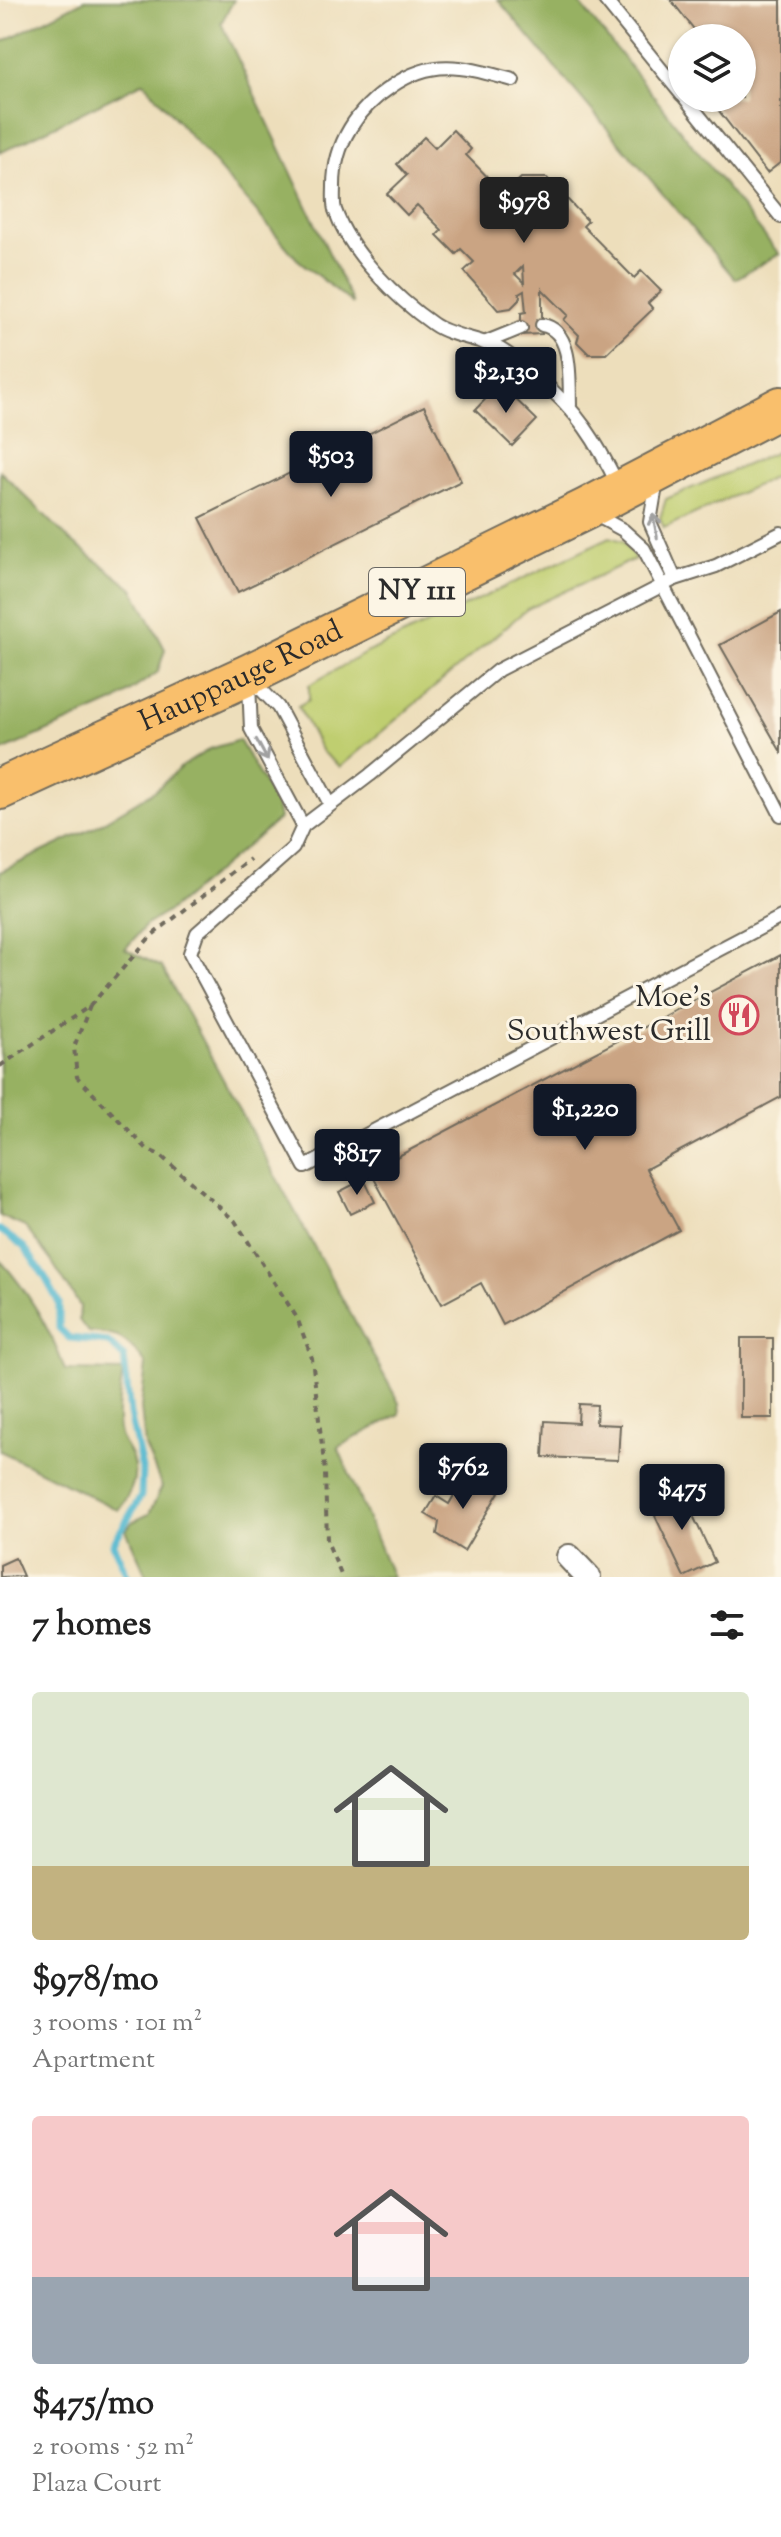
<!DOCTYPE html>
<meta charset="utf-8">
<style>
body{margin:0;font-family:"Sorts Mill Goudy",serif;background:#f6f6f6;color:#222;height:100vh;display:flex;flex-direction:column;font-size:30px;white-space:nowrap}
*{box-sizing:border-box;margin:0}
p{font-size:26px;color:#767676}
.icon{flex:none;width:44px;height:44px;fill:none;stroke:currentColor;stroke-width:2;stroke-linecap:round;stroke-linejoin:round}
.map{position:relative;height:1577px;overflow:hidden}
.details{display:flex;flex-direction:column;background:#fff;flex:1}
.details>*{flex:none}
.controls{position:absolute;left:668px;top:24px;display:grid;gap:16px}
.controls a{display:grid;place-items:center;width:88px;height:88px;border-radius:50%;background:#fff;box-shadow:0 2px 6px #0004;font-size:40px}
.price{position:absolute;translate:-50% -68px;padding:0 18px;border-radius:8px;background:#111827;color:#fff;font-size:26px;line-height:52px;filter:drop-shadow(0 2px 4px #0008)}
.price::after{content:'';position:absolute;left:50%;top:48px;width:24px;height:18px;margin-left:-12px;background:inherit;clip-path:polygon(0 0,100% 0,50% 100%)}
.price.active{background:#222;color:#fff}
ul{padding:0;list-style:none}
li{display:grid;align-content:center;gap:16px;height:424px;padding:0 32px}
li span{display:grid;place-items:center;height:248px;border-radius:8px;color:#555}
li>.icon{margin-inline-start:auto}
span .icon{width:144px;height:144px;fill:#fffc;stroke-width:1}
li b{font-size:34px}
h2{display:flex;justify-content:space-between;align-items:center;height:96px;padding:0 32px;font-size:34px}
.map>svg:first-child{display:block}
</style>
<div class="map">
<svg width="781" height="1577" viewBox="0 0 781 1577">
<rect width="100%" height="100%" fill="#fcf5e5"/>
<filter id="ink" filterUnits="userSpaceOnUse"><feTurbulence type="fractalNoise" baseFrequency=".0125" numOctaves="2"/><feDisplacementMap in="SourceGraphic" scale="16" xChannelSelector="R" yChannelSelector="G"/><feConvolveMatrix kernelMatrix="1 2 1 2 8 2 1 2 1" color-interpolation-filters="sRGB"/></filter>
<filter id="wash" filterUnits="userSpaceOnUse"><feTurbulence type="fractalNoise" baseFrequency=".006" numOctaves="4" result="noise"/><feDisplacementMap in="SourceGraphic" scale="32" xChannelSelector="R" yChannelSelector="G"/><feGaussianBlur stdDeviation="1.8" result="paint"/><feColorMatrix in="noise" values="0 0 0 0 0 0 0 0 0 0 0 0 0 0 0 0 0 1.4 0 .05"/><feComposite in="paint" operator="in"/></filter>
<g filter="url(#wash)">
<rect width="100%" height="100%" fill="#eddebb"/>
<g fill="#bfce70" stroke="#757c4e" stroke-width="2">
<path d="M781,450V474L664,528L660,518L666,499Z"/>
<path d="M610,537L623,541L635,559L527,609L340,767L322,752L298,706L309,700V685L366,653Z"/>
</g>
<g fill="#97b162" stroke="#616e46" stroke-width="2">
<path d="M84,0H234L221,23L353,304L297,259L144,82L0,153V43Z"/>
<path d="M498,0H577L779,254L735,279Z"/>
<path d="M0,471L71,541L133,589L165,649L158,672L116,701L0,752Z"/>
<path d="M239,740L276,804L279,819L173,908L146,925L125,949L162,967L399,1403L400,1414L338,1447L392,1577H147L126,1530L132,1522L149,1514L162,1487L145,1446L141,1408L146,1364C127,1339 121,1334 88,1332L79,1320L80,1306L52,1262L25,1227L0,1216V872L93,828L156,790L181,767L210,749Z"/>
<path d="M0,1260C29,1292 50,1329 65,1370L123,1371C120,1391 115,1416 120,1435C122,1443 129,1450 132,1458C139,1479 130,1494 118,1510L0,1451Z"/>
</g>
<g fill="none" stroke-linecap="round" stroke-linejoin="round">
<path stroke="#51b7cf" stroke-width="7" d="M0,1230L24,1247L45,1277L59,1303V1328L69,1338L108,1342L124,1357L130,1414L142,1469L141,1496L113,1544L128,1577"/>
</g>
<g id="blocks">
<g fill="#caa483" fill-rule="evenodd">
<path d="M671,0H781V162L767,173L709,98H742V38H701Z"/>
<path d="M453,130L471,149L466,155L504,194L521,178H547L588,221L583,226L634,278L641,271L661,291L648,303L653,309L606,354H589L577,342L579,335L564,320L568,315L542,289V334L521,335V313L526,312L524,291L519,294L521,298L511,308L498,310L464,271L474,262L461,249L456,254L437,235L442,230L417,205L407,215L387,194L407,175L397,164L424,137L435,148ZM523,266L524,283L515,274Z"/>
<path d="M500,384L537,420L512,446L475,410Z"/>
<path d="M424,406L461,481L238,592L200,518Z"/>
<path d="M781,612V752L720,645Z"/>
<path d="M781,955V1097L646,1169L679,1230L503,1325L481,1283L442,1304L370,1171Z"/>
<path d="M364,1179L375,1202L350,1214L339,1192Z"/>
<rect x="741" y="1338" width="32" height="80"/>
<path d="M579,1404L597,1405L596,1424L620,1425L618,1460L543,1457L545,1421L578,1423Z"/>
<path d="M467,1473L499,1492L464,1551L437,1534L439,1522L425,1514L436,1496L449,1504Z"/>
<path d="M680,1488L715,1562L684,1577L649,1503Z"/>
<path d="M15,1558L23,1576L0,1577V1565Z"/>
</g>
</g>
</g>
<g filter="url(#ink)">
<use href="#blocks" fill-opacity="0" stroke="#6f6a5d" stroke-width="2"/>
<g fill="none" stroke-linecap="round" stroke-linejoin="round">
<g stroke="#6f6a5d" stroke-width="16">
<g id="lane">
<path d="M605,0L682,95"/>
<path d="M513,80C467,68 435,56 392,86C357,109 334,143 334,186C334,193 333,203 335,210C350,253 397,299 433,324C450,336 476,338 496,347C511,354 526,369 539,379C577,410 597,442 618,485"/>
<path d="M685,98L781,217"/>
<path d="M542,325C574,330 569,382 570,405"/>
<path d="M484,343L521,328"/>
<path d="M657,480L650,522L675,579"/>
<path d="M592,513L623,530L644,549L781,815"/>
<path d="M781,533L716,566L675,579L498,670L370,775L303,826L293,848L197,933L190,953L305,1167L781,917"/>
<path d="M253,681L278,707L330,804"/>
<path d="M249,683L251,729L303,826"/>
</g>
</g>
<g stroke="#6f6a5d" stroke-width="28">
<path id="street" d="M569,1557L588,1577"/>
</g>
<g stroke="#6f6a5d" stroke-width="44">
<g id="primary">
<path id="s1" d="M0,789L248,675L586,509L781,407"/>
</g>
</g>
<g stroke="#6f6a5d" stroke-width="4" stroke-dasharray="6 6" stroke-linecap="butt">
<path d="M90,1006L151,936L250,859"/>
<path d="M0,1066L90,1006L74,1047L77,1077L147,1149L160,1155L235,1221L297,1318L312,1358L325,1472L327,1541L342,1577"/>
</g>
<use href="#lane" stroke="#fff" stroke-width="12"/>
<use href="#street" stroke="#fff" stroke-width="24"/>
<use href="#primary" stroke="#f9bf6c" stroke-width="40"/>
</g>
<defs><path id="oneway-shaft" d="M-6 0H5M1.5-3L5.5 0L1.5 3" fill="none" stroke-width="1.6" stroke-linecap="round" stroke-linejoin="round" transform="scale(2)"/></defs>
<g stroke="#a0a0a0">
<use href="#oneway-shaft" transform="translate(655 526) rotate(-101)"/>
<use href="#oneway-shaft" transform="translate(262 750) rotate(62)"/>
</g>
</g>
<defs>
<g id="restaurant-ring" transform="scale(2)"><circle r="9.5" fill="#fcf5e5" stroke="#d1495b" stroke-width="1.5"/><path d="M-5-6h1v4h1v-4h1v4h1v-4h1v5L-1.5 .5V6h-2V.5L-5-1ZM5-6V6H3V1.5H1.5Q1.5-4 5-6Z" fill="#d1495b"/></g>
</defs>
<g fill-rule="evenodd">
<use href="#restaurant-ring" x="739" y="1015"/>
</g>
<g text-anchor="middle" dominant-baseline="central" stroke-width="6" stroke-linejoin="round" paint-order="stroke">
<rect fill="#fcf5e5" stroke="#6a6863" stroke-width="2" x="369" y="568" width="96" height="48" rx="6"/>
<g font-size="28" font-weight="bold" fill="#2b2b2b">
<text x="417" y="592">NY 111</text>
</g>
<g font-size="30" fill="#2b2b2b" stroke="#fcf5e5">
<text stroke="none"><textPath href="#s1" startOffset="266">Hauppauge Road</textPath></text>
</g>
<g font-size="30" fill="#2b2b2b" stroke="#fcf5e5" text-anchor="end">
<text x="711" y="998">Moe's<tspan x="711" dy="34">Southwest Grill</tspan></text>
</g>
</g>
</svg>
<div class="controls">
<a><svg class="icon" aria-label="layers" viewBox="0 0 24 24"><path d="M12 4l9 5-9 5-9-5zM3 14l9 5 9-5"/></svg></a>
</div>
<b class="price active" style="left:524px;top:245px">$978</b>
<b class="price" style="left:506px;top:415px">$2,130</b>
<b class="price" style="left:331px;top:499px">$503</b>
<b class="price" style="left:585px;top:1152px">$1,220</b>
<b class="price" style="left:357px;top:1197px">$817</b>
<b class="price" style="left:463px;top:1511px">$762</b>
<b class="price" style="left:682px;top:1532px">$475</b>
</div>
<section class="details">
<h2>7 homes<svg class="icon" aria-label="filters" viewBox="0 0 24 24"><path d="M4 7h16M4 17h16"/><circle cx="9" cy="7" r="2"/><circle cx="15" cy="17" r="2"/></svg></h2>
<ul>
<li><span style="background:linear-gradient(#dfe7d0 70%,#c2b280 0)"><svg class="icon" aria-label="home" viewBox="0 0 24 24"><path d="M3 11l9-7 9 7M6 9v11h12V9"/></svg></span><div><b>$978/mo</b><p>3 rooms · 101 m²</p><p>Apartment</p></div></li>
<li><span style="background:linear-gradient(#f6c9c9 65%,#9aa5b1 0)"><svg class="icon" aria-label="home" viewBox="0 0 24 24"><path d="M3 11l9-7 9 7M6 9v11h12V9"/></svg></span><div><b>$475/mo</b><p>2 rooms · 52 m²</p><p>Plaza Court</p></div></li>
</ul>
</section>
